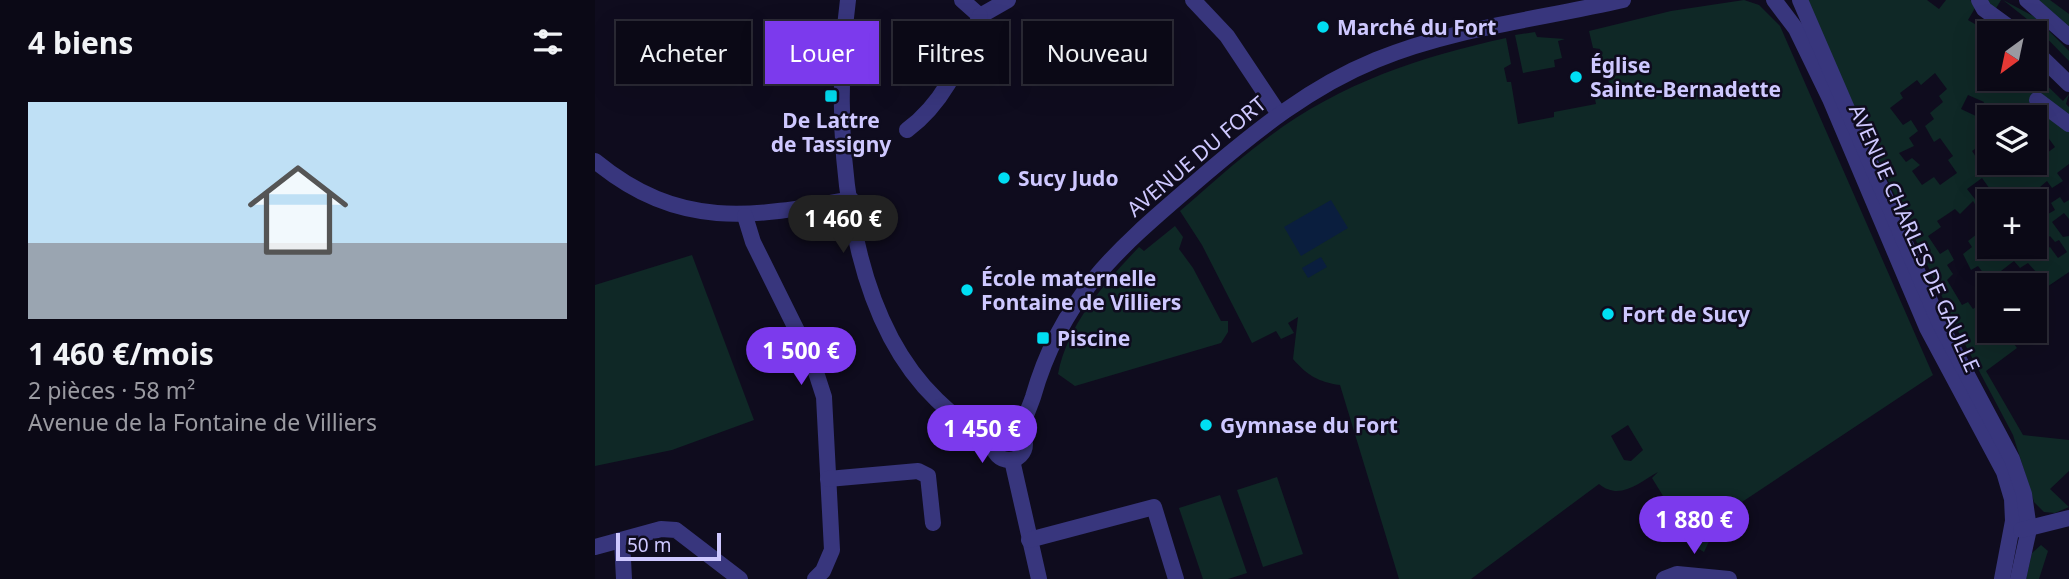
<!DOCTYPE html>
<html lang="fr">
<meta charset="utf-8">
<style>
body{margin:0;font-family:"Noto Sans",sans-serif;background:#14121f;color:#f1f3f6;height:100vh;display:flex;flex-direction:column;font-size:26px;white-space:nowrap}
*{box-sizing:border-box;margin:0}
p{font-size:23px;color:#9a9aa1}
.icon{flex:none;width:38px;height:38px;fill:none;stroke:currentColor;stroke-width:2;stroke-linecap:round;stroke-linejoin:round}
.map{position:relative;flex:1;overflow:hidden}
.drawer{display:flex;flex-direction:column;background:#0b0916;width:595px}
.drawer>*{flex:none}
.guide{position:absolute;left:21px;top:21px;width:665px;height:63px;display:flex;gap:14px}
.needle{width:46px;rotate:213deg}
.buttons{position:absolute;left:1382px;top:21px;display:grid;gap:14px}
.buttons a{display:grid;place-items:center;width:70px;height:70px;border-radius:0px;background:#0b0916;box-shadow:0 7px 28px #0002,0 0 0 2px #2b2a35;font-size:35px}
.scale{position:absolute;left:21px;bottom:18px;width:105px;box-sizing:border-box;padding-left:7px;border:4px solid #cec8ff;border-top:0;font-size:19px;line-height:24px;white-space:nowrap;color:#cec8ff;-webkit-text-stroke:5px #0f0c1e;paint-order:stroke}
.price{position:absolute;translate:-50% -60px;padding:0 16px;border-radius:24px;background:#7c3aed;color:#fff;font-size:23px;line-height:46px;filter:drop-shadow(0 2px 4px #0008)}
.price::after{content:'';position:absolute;left:50%;top:42px;width:21px;height:16px;margin-left:-10px;background:inherit;clip-path:polygon(0 0,100% 0,50% 100%)}
.price.on{background:#222;color:#fff}
ul{padding:0;list-style:none}
li{display:grid;align-content:center;gap:14px;height:371px;padding:0 28px}
li+li{border-top:2px solid #2b2a35}
li span{display:grid;place-items:center;height:217px;border-radius:0px;color:#555}
li>.icon{margin-inline-start:auto}
span .icon{width:126px;height:126px;fill:#fffc;stroke-width:1}
li b{font-size:30px}
h2{display:flex;justify-content:space-between;align-items:center;height:84px;padding:0 28px;font-size:30px}
.chip{padding:0 24px;border-radius:0px;background:#0b0916;box-shadow:0 7px 28px #0002,0 0 0 2px #2b2a35;font-size:24px;line-height:63px}
.chip.on{background:#7c3aed;color:#fff}
main{display:flex;flex:1;min-height:0}
.map>svg:first-child{display:block}
</style>
<main>
<section class="drawer">
<h2>4 biens<svg class="icon" aria-label="filters" viewBox="0 0 24 24"><path d="M4 7h16M4 17h16"/><circle cx="9" cy="7" r="2"/><circle cx="15" cy="17" r="2"/></svg></h2>
<ul>
<li><span style="background:linear-gradient(#bfe0f5 65%,#9aa5b1 0)"><svg class="icon" aria-label="home" viewBox="0 0 24 24"><path d="M3 11l9-7 9 7M6 9v11h12V9"/></svg></span><div><b>1 460 €/mois</b><p>2 pièces · 58 m²</p><p>Avenue de la Fontaine de Villiers</p></div></li>
</ul>
</section>
<div class="map">
<svg width="1474" height="579" viewBox="0 0 1474 579">
<rect width="100%" height="100%" fill="#0f0c1e"/>
<g fill="#0f2826" fill-rule="evenodd">
<path d="M1149,0L1164,5L1185,26L1338,375L1132,512L1126,516L1109,552L1099,546L1057,478L1063,472C1043,483 1025,501 1004,484L876,579H804L745,385C723,382 712,375 698,359L703,317L693,323L699,333L686,339L681,331L657,343L607,245L585,211C613,187 641,161 671,139C743,84 824,57 911,38L916,64L909,68L912,82H916L923,124L959,117V112L1001,104L998,89L1014,83L1005,49L998,48L994,31L1076,11ZM1033,425L1048,450L1036,461L1029,460L1016,436Z"/>
<path d="M1209,0H1332L1344,9L1351,0H1375L1380,3L1383,0H1406L1397,15L1383,3L1373,20L1395,33V79H1440V74L1468,101L1474,94L1471,104L1474,107V164L1462,173L1468,181L1457,188L1452,181L1438,193L1434,187L1417,201H1411L1401,188L1397,192L1387,178L1372,189L1383,203L1389,198L1395,205V247H1409L1420,261L1435,247H1439L1437,249L1442,255L1455,247L1463,258L1472,252L1464,240L1460,242L1455,236L1440,246V235L1452,227L1446,218L1460,210L1456,203L1465,197L1469,203L1474,200V219L1469,213L1457,222L1468,237L1474,236V272L1440,295V285H1426L1442,273L1433,263L1425,268L1419,261L1402,274L1411,285L1395,287L1396,283L1383,266L1376,270L1368,254L1377,247L1373,241L1387,230L1382,223L1389,218L1378,201L1365,214L1360,209L1342,221L1346,227L1333,236L1345,254L1353,249L1359,260L1352,265L1358,274L1352,280L1367,305L1373,302L1378,309L1394,297L1395,292V331H1410L1422,348L1391,371L1428,435L1474,440V471L1455,489L1474,507L1460,513L1449,512L1439,502L1418,435L1364,333ZM1340,73L1352,89L1344,96L1348,102L1335,113L1339,119L1330,126L1339,142L1345,138L1358,156L1353,160L1362,173L1345,185L1339,177L1327,185L1317,171L1325,165L1317,158L1311,162L1304,153L1319,146L1314,138L1323,131L1316,120L1308,125L1295,108L1308,98L1305,93L1322,80L1326,85ZM1373,95L1389,102L1383,117L1366,109ZM1395,117H1440V151L1447,146L1441,138L1449,132L1460,147L1423,175L1413,163H1398L1389,169L1377,151L1390,142L1395,148Z"/>
<path d="M1408,0L1440,17L1474,51V61L1437,23Z"/>
<path d="M1432,0H1455L1474,14V37Z"/>
<path d="M940,32L942,37L970,39L963,41L967,58L959,60L960,67L928,73L920,35Z"/>
<path d="M580,226L588,237L584,249L598,268L626,321H633V332L626,343L480,386L463,374C473,323 510,283 544,247L549,251Z"/>
<path d="M97,255L159,420L77,450L0,466V285Z"/>
<path d="M682,477L708,554L668,567L642,490Z"/>
<path d="M625,495L652,573L633,579H608L584,508Z"/>
<path d="M1446,545L1453,551L1444,579H1431L1437,553Z"/>
</g>
<g fill="#0a1e3e">
<path d="M736,200L753,228L706,256L689,227Z"/>
<path d="M726,257L732,267L713,278L707,268Z"/>
</g>
<g fill="none" stroke-linecap="round" stroke-linejoin="round">
<g stroke="#38367d" stroke-width="16">
<path d="M253,0C237,123 247,309 342,400C360,417 375,431 399,437"/>
<path d="M367,0L385,16"/>
<path d="M598,0L632,36L684,114"/>
<path d="M1179,0L1201,29L1235,99L1332,328L1409,472L1417,499L1418,521L1407,579"/>
<path d="M1205,0L1345,324L1417,459L1429,494L1434,529L1423,579"/>
<path d="M1384,0L1389,9L1422,33"/>
<path d="M1432,0L1474,37"/>
<path d="M385,16L413,0"/>
<path d="M1440,51L1474,84"/>
<path d="M1442,100L1474,124"/>
<path d="M312,130C351,101 366,60 385,16"/>
<path d="M0,161C84,230 156,218 256,199"/>
<path d="M150,216L158,242L218,363L229,397L237,550L228,571L220,579"/>
<circle cx="414" cy="444" r="16"/>
<path d="M426,433C428,420 434,409 438,397C468,291 529,244 609,175C662,130 715,87 781,60C858,28 946,19 1028,0"/>
<path d="M417,460L444,579"/>
<path d="M233,479L323,471L333,476L338,523"/>
<path d="M1426,530L1474,518"/>
<path d="M27,540L29,579"/>
<path d="M434,540L559,507L581,579"/>
<path d="M0,547L66,529L81,530L145,579"/>
<path d="M1069,579L1082,574L1134,579"/>
</g>
</g>
<g fill="#00def3" stroke="#0f0c1e" stroke-width="2.5">
<circle cx="728" cy="27" r="7"/>
<circle cx="981" cy="77" r="7"/>
<rect x="229" y="89" width="14" height="14" rx="3.5"/>
<circle cx="409" cy="178" r="7"/>
<circle cx="372" cy="290" r="7"/>
<circle cx="1013" cy="314" r="7"/>
<rect x="441" y="331" width="14" height="14" rx="3.5"/>
<circle cx="611" cy="425" r="7"/>
</g>
<g text-anchor="middle" dominant-baseline="central" stroke-width="5" stroke-linejoin="round" paint-order="stroke">
<g font-size="21" font-weight="bold" fill="#cec8ff" stroke="#0f0c1e" text-anchor="start">
<text x="742" y="27">Marché du Fort</text>
<text x="995" y="65">Église<tspan x="995" dy="24">Sainte-Bernadette</tspan></text>
<text x="236" y="120" text-anchor="middle">De Lattre<tspan x="236" dy="24">de Tassigny</tspan></text>
<text x="423" y="178">Sucy Judo</text>
<text x="386" y="278">École maternelle<tspan x="386" dy="24">Fontaine de Villiers</tspan></text>
<text x="1027" y="314">Fort de Sucy</text>
<text x="462" y="338">Piscine</text>
<text x="625" y="425">Gymnase du Fort</text>
</g>
<g font-size="21" fill="#cec8ff" stroke="#0f0c1e">
<text transform="translate(601 156) rotate(-40)">AVENUE DU FORT</text>
<text transform="translate(1320 238) rotate(66)">AVENUE CHARLES DE GAULLE</text>
</g>
</g>
</svg>
<div class="buttons">
<a><svg class="needle" viewBox="-14 -14 28 28"><path d="M0-13l5 13h-10z" fill="#e53935"/><path d="M0 13l5-13h-10z" fill="#9a9aa1"/></svg></a>
<a><svg class="icon" aria-label="layers" viewBox="0 0 24 24"><path d="M12 4l9 5-9 5-9-5zM3 14l9 5 9-5"/></svg></a>
<a>+</a>
<a>−</a>
</div>
<div class="scale">50 m</div>
<b class="price on" style="left:248px;top:255px">1 460 €</b>
<b class="price" style="left:206px;top:387px">1 500 €</b>
<b class="price" style="left:387px;top:465px">1 450 €</b>
<b class="price" style="left:1099px;top:556px">1 880 €</b>
<div class="guide">
<a class="chip">Acheter</a>
<a class="chip on">Louer</a>
<a class="chip">Filtres</a>
<a class="chip">Nouveau</a>
</div>
</div>
</main>
